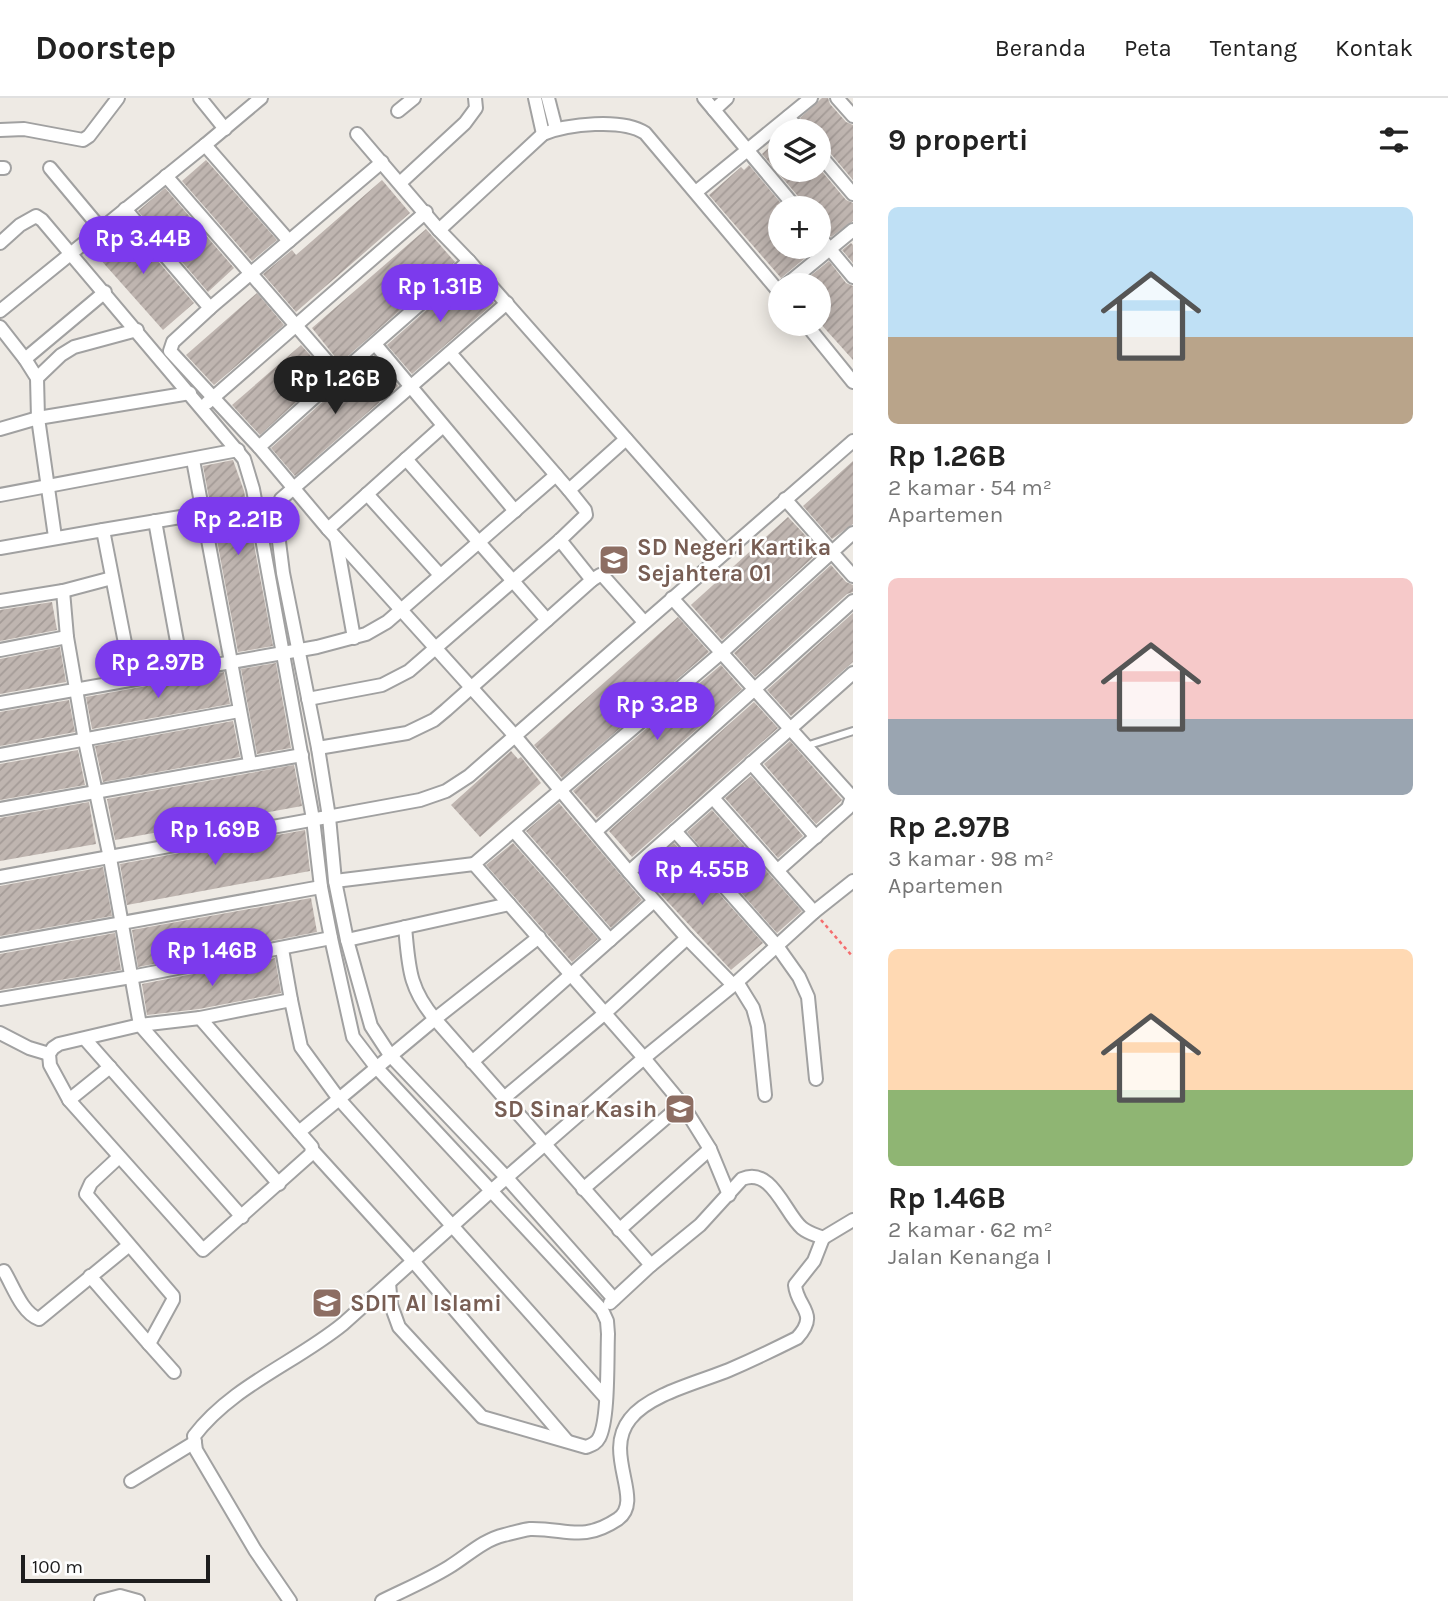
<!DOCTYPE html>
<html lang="id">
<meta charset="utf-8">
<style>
body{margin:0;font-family:Karla,sans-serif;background:#f2f2f2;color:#222;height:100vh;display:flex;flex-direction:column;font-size:26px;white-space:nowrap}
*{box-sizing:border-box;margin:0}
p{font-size:23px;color:#767676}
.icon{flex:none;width:38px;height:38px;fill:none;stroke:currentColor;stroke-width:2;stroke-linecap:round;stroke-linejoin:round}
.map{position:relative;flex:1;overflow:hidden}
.drawer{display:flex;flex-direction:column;background:#fff;width:595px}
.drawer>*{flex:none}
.fabs{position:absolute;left:768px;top:21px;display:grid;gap:14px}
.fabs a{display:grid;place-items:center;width:63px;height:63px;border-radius:50%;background:#fff;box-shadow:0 4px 18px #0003;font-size:35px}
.scale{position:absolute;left:21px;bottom:18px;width:189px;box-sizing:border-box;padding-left:7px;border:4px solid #1d1d1d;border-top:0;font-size:19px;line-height:24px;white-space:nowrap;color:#1d1d1d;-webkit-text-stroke:5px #fff;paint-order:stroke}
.price{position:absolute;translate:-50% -60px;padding:0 16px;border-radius:24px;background:#7c3aed;color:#fff;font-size:23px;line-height:46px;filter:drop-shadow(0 2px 4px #0008)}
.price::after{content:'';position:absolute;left:50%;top:42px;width:21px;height:16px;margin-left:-10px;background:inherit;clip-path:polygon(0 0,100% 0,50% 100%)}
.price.active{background:#222;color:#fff}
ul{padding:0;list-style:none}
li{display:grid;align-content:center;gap:14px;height:371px;padding:0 35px}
li span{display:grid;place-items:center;height:217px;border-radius:10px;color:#555}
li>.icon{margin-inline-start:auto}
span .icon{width:126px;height:126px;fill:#fffc;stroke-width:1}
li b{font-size:30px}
h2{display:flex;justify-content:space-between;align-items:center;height:84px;padding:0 35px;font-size:30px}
header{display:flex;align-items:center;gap:42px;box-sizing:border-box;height:98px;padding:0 35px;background:#fff;border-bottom:2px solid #e0e0e0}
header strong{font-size:33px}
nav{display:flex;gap:38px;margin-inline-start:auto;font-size:24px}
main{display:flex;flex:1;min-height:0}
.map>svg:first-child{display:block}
</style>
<header>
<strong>Doorstep</strong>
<nav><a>Beranda</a><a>Peta</a><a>Tentang</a><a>Kontak</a></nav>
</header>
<main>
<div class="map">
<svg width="853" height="1503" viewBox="0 0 853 1503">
<defs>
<pattern id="building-hatch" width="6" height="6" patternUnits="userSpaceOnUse" patternTransform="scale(1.75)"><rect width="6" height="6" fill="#bfb5b0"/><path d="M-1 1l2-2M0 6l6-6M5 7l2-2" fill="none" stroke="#a49b97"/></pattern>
</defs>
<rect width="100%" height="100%" fill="#eeeae4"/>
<g fill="url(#building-hatch)">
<path d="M822,0H828L830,6L846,24L853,27V82L826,50L819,47V33H809L800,20Z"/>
<path d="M780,39V72H819V70L846,102L853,105V123L831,139L825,132L819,129V110H805L803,104L762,56Z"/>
<path d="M206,62L277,142L252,163L182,83Z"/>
<path d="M749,67L785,110H780V149L817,150L781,180L709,97L741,69L744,72Z"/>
<path d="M382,82L410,115L296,214L263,176L292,152L296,157Z"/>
<path d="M165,90L234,170L208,194L138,113Z"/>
<path d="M124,124L194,205L163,232L91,151Z"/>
<path d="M426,131L455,164L340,265L312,230Z"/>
<path d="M851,145L853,147V165L842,152Z"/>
<path d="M829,163L846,185L853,188V262L819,224V187H799Z"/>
<path d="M468,175L494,205L412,276L387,247Z"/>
<path d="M257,195L284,227L214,287L186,257Z"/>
<path d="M301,247L327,276L260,337L232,307Z"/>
<path d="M374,258L398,288L295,378L271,350Z"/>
<path d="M233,362L244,393L273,548L238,554L203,368Z"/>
<path d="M853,363V426L832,441L803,408Z"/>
<path d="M788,419L820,453L722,542L691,507Z"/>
<path d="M831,467L846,484L853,487V494L847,496L755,579L734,555Z"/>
<path d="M52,504L57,532L0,543V512Z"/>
<path d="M853,515V564L791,618L767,592Z"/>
<path d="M678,519L709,554L562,680L534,647Z"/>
<path d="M60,549L66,584L0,596V561Z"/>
<path d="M276,565L291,650L257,656L241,571Z"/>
<path d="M721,567L742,591L597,720L573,693Z"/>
<path d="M224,574L230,606L92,631L86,599Z"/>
<path d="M69,602L75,634L0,648V614Z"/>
<path d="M754,604L778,630L632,759L609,733Z"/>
<path d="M233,623L240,659L103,684L95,648Z"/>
<path d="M790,643L842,702L816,726L764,666Z"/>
<path d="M78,652L85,687L0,702V666Z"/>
<path d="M511,653L518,661L521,659L541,685L480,739L451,707Z"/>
<path d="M294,667L302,708L115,742L107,701Z"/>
<path d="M751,678L803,738L778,760L725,700Z"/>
<path d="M89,704L96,746L0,763V720Z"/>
<path d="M559,705L642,802L611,830L526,733Z"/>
<path d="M712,712L802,813L777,835L687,734Z"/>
<path d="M305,732L310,773L127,807L120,766Z"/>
<path d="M513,745L598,841L572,864L486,767Z"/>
<path d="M674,745L763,845L731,872L641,775Z"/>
<path d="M103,769L112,818L0,838V788Z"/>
<path d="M311,800L317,834L138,869L132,832Z"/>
<path d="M115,835L121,872L0,892V856Z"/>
<path d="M275,860L281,895L199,911L147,917L142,886Z"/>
</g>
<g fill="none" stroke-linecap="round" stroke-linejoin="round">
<g stroke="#a1a1a1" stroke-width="10">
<path id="service" d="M806,648L853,633"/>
</g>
<g stroke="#a1a1a1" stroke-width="16">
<g id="minor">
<path d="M200,0L225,31"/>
<path d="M535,0L543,36"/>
<path d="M548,0L556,31"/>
<path d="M704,0L796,110"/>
<path d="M837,0L853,18"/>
<path d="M714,12L727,0"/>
<path d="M398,13L414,0"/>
<path d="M788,19L800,33"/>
<path d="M0,32L24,31L83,42L89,38L118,0"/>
<path d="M357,36L439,132L469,163L725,453"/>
<path d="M205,47L261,0"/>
<path d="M819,56L853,96"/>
<path d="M382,64L210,210L173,244L170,253L259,349L328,431L515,638L629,774"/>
<path d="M0,70H4"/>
<path d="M50,70L101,131"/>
<path d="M166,78L339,277L469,163"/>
<path d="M400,85L465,25L476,10L475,0"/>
<path d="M696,94L811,0"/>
<path d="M125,111L210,210"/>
<path d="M439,132L543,36C568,26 622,20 645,35L780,195"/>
<path d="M819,138L853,179"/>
<path d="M0,145L20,127L36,118L42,122L244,361L253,391L313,721L321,789L331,840L353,939L376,969L602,1212L607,1223L608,1236C607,1259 609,1322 599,1340C596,1346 591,1347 586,1349L482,1319L399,1229L391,1207L389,1185"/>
<path d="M786,187L853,132"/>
<path d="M507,205L281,401L276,420L283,475L318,650L329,719L335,783L347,842L371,928L390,957L507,1080L614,1201"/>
<path d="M0,213L205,47L289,143"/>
<path d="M806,226L853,284"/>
<path d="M0,229L25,261L37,280L38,320L55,439"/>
<path d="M375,246L515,413"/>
<path d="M25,261L105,194"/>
<path d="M37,280L61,257L74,249L137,232"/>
<path d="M207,305L426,114"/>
<path d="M0,331L38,320L190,295"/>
<path d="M259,349L339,277"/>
<path d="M406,361L547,522L592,482L600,477L604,479L644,524"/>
<path d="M193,362L250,665"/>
<path d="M569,392L626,341"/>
<path d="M367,396L440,477"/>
<path d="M0,397L238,352"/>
<path d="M785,401L853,478"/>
<path d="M155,423L182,571"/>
<path d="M328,431L443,328"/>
<path d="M103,432L204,415"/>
<path d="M853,435L721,555L474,766L644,960L737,884L814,814L853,783"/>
<path d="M336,440L354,540"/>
<path d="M560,442L592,482"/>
<path d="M0,450L103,432L132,581"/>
<path d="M63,493L67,539L85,643L110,760L140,927L279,1086"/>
<path d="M672,500L852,699"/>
<path d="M0,503L63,493L112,480"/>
<path d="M0,552L67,539"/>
<path d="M308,601L382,587L409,573L560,442L586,417L585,412L569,392L450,255"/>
<path d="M0,605L317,549L366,536L387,524L556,377"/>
<path d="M318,650L407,635L434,622L446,612L547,522"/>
<path d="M0,657L239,613"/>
<path d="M751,665L816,739"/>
<path d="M713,700L814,814"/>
<path d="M0,711L302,657"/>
<path d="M514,733L610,842"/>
<path d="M596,733L853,503"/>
<path d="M675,733L777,848L799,879L808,899L816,981"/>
<path d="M778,772L848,710L852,699"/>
<path d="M0,779L420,702L446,693L469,678L853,343"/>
<path d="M335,783L474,766"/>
<path d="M405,829C409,868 408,889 435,921L339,1001L301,949L291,902L200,920L140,927L59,946L53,950L49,956L50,967L69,1002L203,1152L311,1056L312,1049L299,1034L339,1001L605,1299"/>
<path d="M539,839L435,921L651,1167L700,1127L742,1081C772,1068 785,1116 802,1130C808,1135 816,1137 823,1140L853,1122"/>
<path d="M347,842L509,806"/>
<path d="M0,847L321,789"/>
<path d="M282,851L291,902"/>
<path d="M737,884L753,910L758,928L765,997"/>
<path d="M733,887L687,840L629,774L853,575"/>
<path d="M0,901L131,879L331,840"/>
<path d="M200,920L299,1034"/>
<path d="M0,935L29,950L49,956"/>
<path d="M85,941L242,1119"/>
<path d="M472,964L654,803"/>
<path d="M504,1000L604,916L687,840"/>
<path d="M69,1002L110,969"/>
<path d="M313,1053L413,1163L567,1343"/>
<path d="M119,1059L91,1085L86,1096L173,1198V1202L149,1246L174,1274"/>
<path d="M583,1091L682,1006"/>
<path d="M619,1132L710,1051"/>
<path d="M4,1173C13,1188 22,1215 39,1221L128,1148"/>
<path d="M90,1178L149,1246"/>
<path d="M610,1205L651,1167"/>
<path d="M131,1383L195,1344"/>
<path d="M101,1503L120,1498L138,1503"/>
<path d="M290,1503L255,1452L196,1352L194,1338C232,1288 295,1265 343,1226L491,1093L644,960L682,1006L710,1051L729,1097"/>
<path d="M382,1503C404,1492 428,1482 449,1469C467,1458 483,1442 504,1437C512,1435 522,1432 530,1431C566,1430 582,1445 618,1421C645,1402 602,1356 630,1321C649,1296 700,1284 729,1272C752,1262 775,1251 797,1240C820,1215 797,1210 795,1187L814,1163L823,1140"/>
</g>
</g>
<path stroke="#f56d6e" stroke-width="2.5" stroke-dasharray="3.5 3.5" stroke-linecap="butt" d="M821,822L853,859"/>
<use href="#service" stroke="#fff" stroke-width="6"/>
<use href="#minor" stroke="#fff" stroke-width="12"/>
</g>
<defs>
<g id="school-square" transform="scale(1.575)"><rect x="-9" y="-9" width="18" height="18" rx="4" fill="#8d6e63" stroke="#fff"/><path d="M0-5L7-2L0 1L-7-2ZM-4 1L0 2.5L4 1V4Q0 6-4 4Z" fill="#fff"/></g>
</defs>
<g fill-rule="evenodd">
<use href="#school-square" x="614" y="462"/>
<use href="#school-square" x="680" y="1011"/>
<use href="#school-square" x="327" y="1205"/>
</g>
<g text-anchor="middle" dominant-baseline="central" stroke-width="5" stroke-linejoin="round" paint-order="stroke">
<g font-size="23" font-weight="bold" fill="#785e54" stroke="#fff" text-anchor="start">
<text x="637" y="449">SD Negeri Kartika<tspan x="637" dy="26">Sejahtera 01</tspan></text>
<text x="657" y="1011" text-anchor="end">SD Sinar Kasih</text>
<text x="350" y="1205">SDIT Al Islami</text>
</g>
</g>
</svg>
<div class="fabs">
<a><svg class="icon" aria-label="layers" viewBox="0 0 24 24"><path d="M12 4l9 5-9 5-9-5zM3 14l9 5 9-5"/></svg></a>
<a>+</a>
<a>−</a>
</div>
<div class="scale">100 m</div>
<b class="price" style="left:143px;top:178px">Rp 3.44B</b>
<b class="price" style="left:440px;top:226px">Rp 1.31B</b>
<b class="price active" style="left:335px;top:318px">Rp 1.26B</b>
<b class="price" style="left:238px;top:459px">Rp 2.21B</b>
<b class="price" style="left:158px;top:602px">Rp 2.97B</b>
<b class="price" style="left:657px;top:644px">Rp 3.2B</b>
<b class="price" style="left:215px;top:769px">Rp 1.69B</b>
<b class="price" style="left:702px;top:809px">Rp 4.55B</b>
<b class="price" style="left:212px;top:890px">Rp 1.46B</b>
</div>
<section class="drawer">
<h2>9 properti<svg class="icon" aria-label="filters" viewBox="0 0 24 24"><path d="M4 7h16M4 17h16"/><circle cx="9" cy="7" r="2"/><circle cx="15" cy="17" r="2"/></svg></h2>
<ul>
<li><span style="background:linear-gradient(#bfe0f5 60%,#b9a48a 0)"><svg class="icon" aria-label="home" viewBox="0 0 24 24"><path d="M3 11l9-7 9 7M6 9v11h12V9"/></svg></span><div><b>Rp 1.26B</b><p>2 kamar · 54 m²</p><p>Apartemen</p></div></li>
<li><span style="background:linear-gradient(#f6c9c9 65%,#9aa5b1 0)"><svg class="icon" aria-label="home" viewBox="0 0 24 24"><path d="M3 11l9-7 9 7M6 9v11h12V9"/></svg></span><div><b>Rp 2.97B</b><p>3 kamar · 98 m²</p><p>Apartemen</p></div></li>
<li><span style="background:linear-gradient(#ffd9b3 65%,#8fb573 0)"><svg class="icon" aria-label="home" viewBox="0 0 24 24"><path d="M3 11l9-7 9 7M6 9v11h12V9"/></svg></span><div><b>Rp 1.46B</b><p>2 kamar · 62 m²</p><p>Jalan Kenanga I</p></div></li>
</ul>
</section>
</main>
